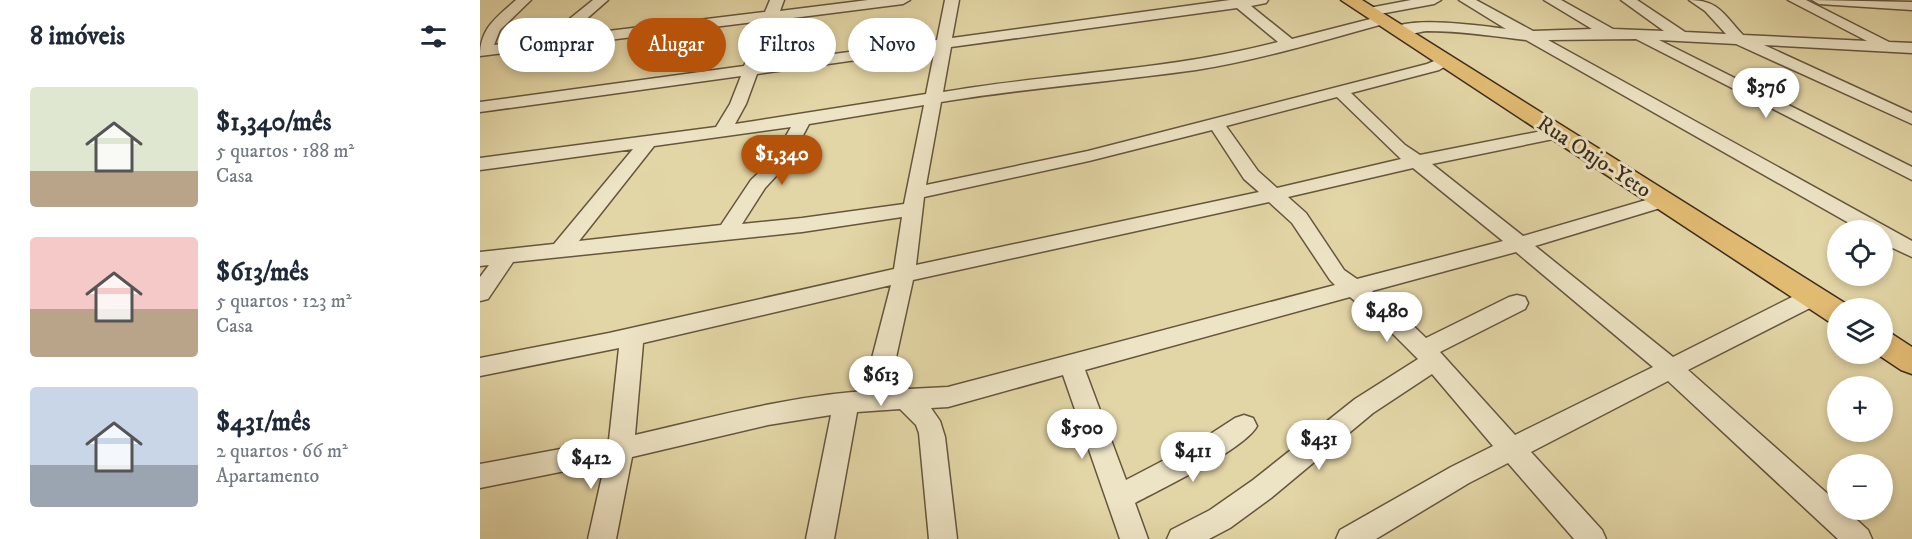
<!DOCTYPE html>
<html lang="pt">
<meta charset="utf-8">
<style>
body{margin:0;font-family:"IM FELL DW Pica",serif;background:#f2f2f3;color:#1f2937;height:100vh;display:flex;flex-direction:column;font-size:22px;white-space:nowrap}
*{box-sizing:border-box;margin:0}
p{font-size:20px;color:#747a83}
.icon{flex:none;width:33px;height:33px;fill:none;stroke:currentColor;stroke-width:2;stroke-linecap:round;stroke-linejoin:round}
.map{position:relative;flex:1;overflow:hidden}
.sheet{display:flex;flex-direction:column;background:#fff;width:480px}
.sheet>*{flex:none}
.top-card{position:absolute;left:18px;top:18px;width:570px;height:54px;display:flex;gap:12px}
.buttons{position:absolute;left:1347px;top:220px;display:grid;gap:12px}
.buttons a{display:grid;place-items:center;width:66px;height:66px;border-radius:50%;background:#fff;box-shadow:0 3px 9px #0003;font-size:30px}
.price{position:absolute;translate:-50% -51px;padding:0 14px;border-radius:21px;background:#fff;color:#222;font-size:20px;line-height:39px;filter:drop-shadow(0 2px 3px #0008)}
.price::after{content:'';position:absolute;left:50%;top:36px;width:18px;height:14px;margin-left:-9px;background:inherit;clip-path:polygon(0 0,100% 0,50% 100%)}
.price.selected{background:#b45309;color:#fff}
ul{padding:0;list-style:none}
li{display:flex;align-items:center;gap:18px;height:150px;padding:0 30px}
li span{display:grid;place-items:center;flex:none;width:168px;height:120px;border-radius:6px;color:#555}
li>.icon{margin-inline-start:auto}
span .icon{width:72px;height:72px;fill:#fffc;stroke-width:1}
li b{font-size:26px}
h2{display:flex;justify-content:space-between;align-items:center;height:72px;padding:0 30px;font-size:26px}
.tag{padding:0 21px;border-radius:27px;background:#fff;box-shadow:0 3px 9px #0003;font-size:21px;line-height:54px}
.tag.selected{background:#b45309;color:#fff}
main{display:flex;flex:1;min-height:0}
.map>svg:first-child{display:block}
</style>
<main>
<section class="sheet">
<h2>8 imóveis<svg class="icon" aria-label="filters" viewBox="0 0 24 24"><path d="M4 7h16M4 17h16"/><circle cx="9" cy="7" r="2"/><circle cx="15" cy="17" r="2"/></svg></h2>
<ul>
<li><span style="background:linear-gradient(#dfe7d0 70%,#b9a48a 0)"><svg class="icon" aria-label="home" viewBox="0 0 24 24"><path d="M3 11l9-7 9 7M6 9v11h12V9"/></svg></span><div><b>$1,340/mês</b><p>5 quartos · 188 m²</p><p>Casa</p></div></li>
<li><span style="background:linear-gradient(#f6c9c9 60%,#b9a48a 0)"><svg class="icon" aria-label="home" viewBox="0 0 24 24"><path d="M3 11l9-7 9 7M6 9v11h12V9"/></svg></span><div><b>$613/mês</b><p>5 quartos · 123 m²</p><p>Casa</p></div></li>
<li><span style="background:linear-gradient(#c9d6e8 65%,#9aa5b1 0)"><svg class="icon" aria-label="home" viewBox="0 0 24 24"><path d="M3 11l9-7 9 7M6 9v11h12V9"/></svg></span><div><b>$431/mês</b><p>2 quartos · 66 m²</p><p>Apartamento</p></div></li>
</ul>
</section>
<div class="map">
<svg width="1432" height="539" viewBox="0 0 1432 539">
<rect width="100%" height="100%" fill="#e3d6a6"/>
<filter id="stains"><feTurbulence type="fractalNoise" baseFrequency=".00333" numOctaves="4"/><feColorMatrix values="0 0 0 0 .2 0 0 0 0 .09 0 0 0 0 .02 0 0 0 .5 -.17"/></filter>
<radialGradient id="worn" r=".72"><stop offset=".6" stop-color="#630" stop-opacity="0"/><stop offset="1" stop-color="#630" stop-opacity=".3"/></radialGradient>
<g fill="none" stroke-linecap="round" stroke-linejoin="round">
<g stroke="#65563d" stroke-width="3">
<g id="minor">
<path d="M36,0H51L20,30L14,45L66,38L113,0H128L87,36L285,12L290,0H304L300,11L388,0H430L423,4L297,20L281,64L457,40L465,0H479L472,38L750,0H788L786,3L771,6L812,39L902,16L907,17L909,20L907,23C844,40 780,60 716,70C631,82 545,88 461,102L446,185L608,151L947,64L966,56L971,58L974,61L959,70L871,93L925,145L940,155L1077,128L1083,129L1086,133L1083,137L952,164L1043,236L1183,195L1190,197L1193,201L1190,205L1055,246L1193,357L1324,291L1332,289L1340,291L1343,297L1340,303L1208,370L1358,503V510H1366L1388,530L1392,539H1358L1188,381L1051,452L1122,530L1126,539H1094L1028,463L989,483L896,539H856L860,530L971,467L1013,446L952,374L893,413L791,498L750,528L729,539H687L691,530L730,510L773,480L875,399L938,359L904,325L870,297L605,370L646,480L715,444L755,418L764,415L773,418L777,426C765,449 681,489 655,503L668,539H640L583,375L468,407L451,408L460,421L465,437L477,539H449L439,433L436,425L420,409L377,412L354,539H326L351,415L288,425L152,457L136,539H108L125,463L0,488V464L129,440L139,348L0,376V358L129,333L414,269L422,217L322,232L33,262L8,299L0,301V277L9,265L0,266V252L74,244L153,149L0,170V158L236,127L250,104L261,76L0,112V102L264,66L282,21L0,56C0,28 17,17 36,0ZM757,8L798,42C688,71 574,73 463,92L471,47ZM455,49L446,94L255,124L266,104L277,74ZM857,97L921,159L797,188L778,171L746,126ZM444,105L424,204L322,218L262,224L285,188L309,162L329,124ZM311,127L293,159L271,180L241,225L99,241L174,146ZM732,130L764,179L779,192L436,265L444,197L609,161ZM933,168L1023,241L877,279L864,270L826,213L808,197ZM789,202L812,223L850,280L855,285L468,387L429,389L417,377L415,362L433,280ZM1036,252L1173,367L1035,435L960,352L1045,309L1048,303L1045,297L1037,295L1029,297L946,338L920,313L892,291ZM411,285L391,362L392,374L400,390C317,394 236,416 155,435L163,343Z"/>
<path d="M931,0H961L954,4L889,16L882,12L889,8Z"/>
<path d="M979,0H996L1053,31L1112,29L1064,0H1081L1133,29L1184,31L1141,0H1157L1205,32L1246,34L1225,11L1209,0C1239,0 1244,15 1263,35L1387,41L1308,0H1326L1409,42L1432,43V53L1284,45L1432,113V124L1256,44L1179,40L1432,167V180L1156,39L1068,40L1432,241V257L1402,243V231H1383L1046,40C1013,36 980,31 947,31C936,32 919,39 911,30C924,15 1005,26 1026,29Z"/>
<path d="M1332,0L1432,2V10L1339,4Z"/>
</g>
</g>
<g stroke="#3b2b1a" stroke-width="3">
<g id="major">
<path d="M861,0H882L1368,305L1370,309H1358V323L1348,321Z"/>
<path d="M1402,331L1412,334L1432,347V374L1421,370L1397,354H1402Z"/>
</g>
</g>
<use href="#minor" fill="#ede4c5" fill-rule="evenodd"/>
<use href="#major" fill="#e2bb73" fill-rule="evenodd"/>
</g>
<g text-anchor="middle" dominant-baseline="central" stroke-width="6" stroke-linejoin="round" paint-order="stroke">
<g font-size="22" fill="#3b2b1a" stroke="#ede4c5">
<text transform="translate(1114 157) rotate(33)">Rua Onjo-Yeto</text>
</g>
</g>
<rect width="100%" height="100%" filter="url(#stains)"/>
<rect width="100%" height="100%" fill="url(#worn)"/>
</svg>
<div class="buttons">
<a><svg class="icon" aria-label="locate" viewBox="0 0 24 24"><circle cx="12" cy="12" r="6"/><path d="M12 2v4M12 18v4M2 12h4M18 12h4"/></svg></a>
<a><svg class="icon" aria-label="layers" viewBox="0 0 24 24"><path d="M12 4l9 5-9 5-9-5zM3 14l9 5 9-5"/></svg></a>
<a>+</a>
<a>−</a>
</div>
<b class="price" style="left:1286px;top:119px">$376</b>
<b class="price selected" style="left:302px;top:186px">$1,340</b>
<b class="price" style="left:907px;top:343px">$480</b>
<b class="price" style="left:401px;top:407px">$613</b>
<b class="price" style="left:602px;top:460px">$500</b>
<b class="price" style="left:839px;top:471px">$431</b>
<b class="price" style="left:713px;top:483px">$411</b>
<b class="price" style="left:111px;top:490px">$412</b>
<div class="top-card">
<a class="tag">Comprar</a>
<a class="tag selected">Alugar</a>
<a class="tag">Filtros</a>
<a class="tag">Novo</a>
</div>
</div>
</main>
